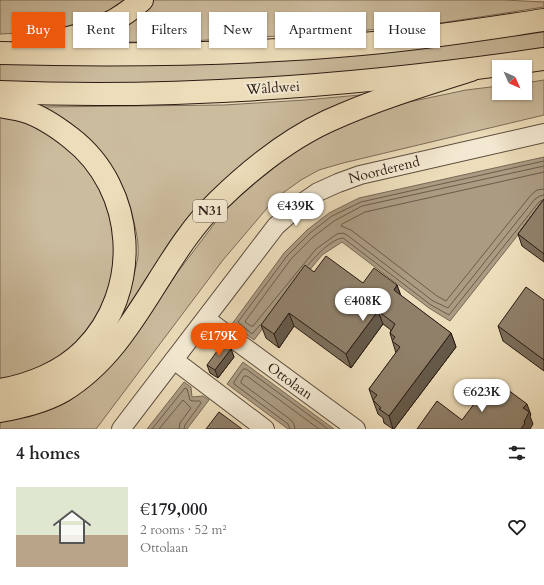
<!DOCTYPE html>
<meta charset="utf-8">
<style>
body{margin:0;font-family:Cardo,serif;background:#f2f2f2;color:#202124;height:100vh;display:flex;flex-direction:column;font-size:15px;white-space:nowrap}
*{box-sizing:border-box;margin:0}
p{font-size:13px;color:#757577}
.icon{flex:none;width:22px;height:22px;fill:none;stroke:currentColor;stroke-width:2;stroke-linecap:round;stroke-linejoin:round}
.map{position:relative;height:429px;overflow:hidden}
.drawer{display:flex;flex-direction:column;background:#fff;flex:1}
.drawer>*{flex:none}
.hud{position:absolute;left:12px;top:12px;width:520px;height:36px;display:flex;gap:8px}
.needle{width:26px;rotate:135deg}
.tools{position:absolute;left:492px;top:60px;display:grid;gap:8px}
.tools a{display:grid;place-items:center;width:40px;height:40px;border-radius:0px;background:#fff;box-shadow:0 1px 3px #0004;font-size:20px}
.price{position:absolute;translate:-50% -34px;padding:0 9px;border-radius:14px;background:#fff;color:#222;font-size:13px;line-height:26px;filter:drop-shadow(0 1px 2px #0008)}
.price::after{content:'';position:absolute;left:50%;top:24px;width:12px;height:9px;margin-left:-6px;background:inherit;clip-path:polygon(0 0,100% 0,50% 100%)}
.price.selected{background:#ea580c;color:#fff}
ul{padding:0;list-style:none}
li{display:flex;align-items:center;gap:12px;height:100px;padding:0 16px}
li span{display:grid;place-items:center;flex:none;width:112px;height:80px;border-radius:0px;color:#555}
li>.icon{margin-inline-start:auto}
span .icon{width:48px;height:48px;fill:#fffc;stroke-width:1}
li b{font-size:17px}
h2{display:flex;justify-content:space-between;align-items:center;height:48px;padding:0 16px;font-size:17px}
.chip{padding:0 14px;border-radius:0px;background:#fff;box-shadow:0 1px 3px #0004;font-size:14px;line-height:36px}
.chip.selected{background:#ea580c;color:#fff}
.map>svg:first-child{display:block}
</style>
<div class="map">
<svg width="544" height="429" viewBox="0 0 544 429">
<rect width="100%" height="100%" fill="#edddba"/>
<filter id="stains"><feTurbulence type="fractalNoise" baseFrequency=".005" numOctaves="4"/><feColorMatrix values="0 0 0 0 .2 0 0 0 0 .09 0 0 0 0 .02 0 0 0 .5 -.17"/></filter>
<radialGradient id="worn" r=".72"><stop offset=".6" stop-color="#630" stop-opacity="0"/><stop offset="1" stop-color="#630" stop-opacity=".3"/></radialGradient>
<g fill="#ccbc9e" stroke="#7c6c59">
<path d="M0,0H126L93,21L58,31L0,34Z"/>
<path d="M150,0H504L544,2V7L428,25L332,33L172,42H91Z"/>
<path d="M544,27V49L334,75L194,83L76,84L0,82V61Z"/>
<path d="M544,80V115L343,163L319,170L301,180L280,195L268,207L223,260L96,429H0V421L116,360L143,325L177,273L224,211L244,192L290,155L313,140L359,118L409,102L466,90L499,86V93H525V83Z"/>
<path d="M393,92L282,144L109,334C123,311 130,296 135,270C136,265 138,259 138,255C139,243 136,230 133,218C124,178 100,143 66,120C58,115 49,111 41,107L224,105L305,100Z"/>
<path d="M0,115L34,124L66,144L103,188L118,254L105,307L70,351L33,373L0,381Z"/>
</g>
<g fill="#ab9b82" stroke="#786856">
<path d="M544,157V202L450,321L429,308L342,242L322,255L280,306L254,340L232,324L284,253L307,230L329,213L359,198Z"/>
<path d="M243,362L334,429H288L227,384Z"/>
<path d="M184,382L191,387L192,397L203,396L209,400L187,429H147Z"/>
</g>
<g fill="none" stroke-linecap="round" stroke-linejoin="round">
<g stroke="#6b5b4b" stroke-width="1">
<path d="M544,166L362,206L334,221L313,237L291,259L246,320L245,322L251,326H253L316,249L337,234L343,233L347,235L433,301L448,308L535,199L540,196L544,195"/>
<path d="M544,172L365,212L342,224L341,226L351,230L437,296L446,301L531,195L537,190L544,189"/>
<path d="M308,265C315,257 331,239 343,238L431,305L449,315L539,202L542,200"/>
<path d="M260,325L252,334L238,322L287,256L310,233L332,216L361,202L544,161"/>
<path d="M152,429L185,388L187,389L190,400L193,401H200L201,403L185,425L184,429"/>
<path d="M159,429L183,400L191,408L180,423L179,429"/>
<path d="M290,429L288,424L234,384V382L243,369H246L328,429"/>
<path d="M295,429L294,424L291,420L241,383V381L244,376H247L319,429"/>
</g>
<g stroke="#5c4c3e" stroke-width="20">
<g id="minor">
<path d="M206,319L356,429"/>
<path d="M174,360L265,429"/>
<path d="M121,429L276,226L302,203L318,192L338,183L360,175L544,133"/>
</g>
</g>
<g stroke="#2b1b14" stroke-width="24">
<g id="highway">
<path d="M30,44C43,42 55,41 68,38C96,32 121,19 142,0"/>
<path d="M0,53C120,56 241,55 361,44C422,39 483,29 544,20"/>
<path d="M0,92C182,100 364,85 544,59"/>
<path d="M0,106C8,108 16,108 24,111C41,116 57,127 71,138C137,189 143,291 84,350C62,372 30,385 0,390"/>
<path d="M0,411C21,407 44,402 63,391C136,347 159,257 219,200C251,169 287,140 328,121C374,100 423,85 471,70"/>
</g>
</g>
<use href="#minor" stroke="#f3e9d2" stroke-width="18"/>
<use href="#highway" stroke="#edddba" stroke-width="22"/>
</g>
<g fill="#7c6e5b" stroke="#2b1b14">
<path d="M544,199V262L522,246L518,234Z"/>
<path d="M314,272L363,283L397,285L401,296L451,333L456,347L394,429H393L384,423L383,418L378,414L369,389L396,353L390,333L391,330L383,324L351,368L294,326L279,348L266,338L261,325Z"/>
<path d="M544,300V371L503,341L498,326Z"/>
<path d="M231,349L234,357L218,378L210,373L207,365Z"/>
</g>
<g fill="#655a4a" stroke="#2b1b14">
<path d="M397,285L402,299L394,290Z"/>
<path d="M378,311L383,324L351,368L346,354Z"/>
<path d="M289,313L294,326L279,348L274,334Z"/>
<path d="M451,333L456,347L394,429H393L389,416Z"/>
<path d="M231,349L234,357L218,378L215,370Z"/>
<path d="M527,404L531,415L530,416L533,424L530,429H521L524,422L523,408Z"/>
</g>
<g fill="#90806a" stroke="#2b1b14">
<path d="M544,199V254L518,234Z"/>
<path d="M326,256L363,283L374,268L397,285L394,290L451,333L389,416L379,409L381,408L373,400L377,395L369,389L400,347L392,341L395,337L390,333L395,324L378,311L346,354L289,313L274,334L261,325L305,265L314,272Z"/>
<path d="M526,287L544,300V360L498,326Z"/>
<path d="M223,343L231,349L215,370L207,365Z"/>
<path d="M493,379L527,404L523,408L529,412L524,422L525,423L521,429H417L437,401L462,420Z"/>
<path d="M219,412L242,429H206Z"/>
</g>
<g text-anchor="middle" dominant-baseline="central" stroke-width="4" stroke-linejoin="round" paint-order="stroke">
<rect fill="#f3e9d2" stroke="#67594d" stroke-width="1" x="193" y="200" width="34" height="22" rx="3"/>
<g font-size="13" font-weight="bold" fill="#2b1b14">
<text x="210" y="211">N31</text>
</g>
<g font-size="14" fill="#2b1b14" stroke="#f3e9d2">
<text transform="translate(273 88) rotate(-4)">Wâldwei</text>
<text transform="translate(384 170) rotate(-14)">Noorderend</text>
<text transform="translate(290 381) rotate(36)">Ottolaan</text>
</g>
</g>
<rect width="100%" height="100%" filter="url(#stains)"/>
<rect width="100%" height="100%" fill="url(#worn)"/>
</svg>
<div class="tools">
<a><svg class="needle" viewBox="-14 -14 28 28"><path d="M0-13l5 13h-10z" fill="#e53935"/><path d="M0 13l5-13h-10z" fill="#757577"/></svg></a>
</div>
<b class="price" style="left:296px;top:227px">€439K</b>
<b class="price" style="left:363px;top:322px">€408K</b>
<b class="price selected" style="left:219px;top:357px">€179K</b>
<b class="price" style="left:482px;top:413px">€623K</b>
<div class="hud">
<a class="chip selected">Buy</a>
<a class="chip">Rent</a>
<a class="chip">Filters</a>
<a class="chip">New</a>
<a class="chip">Apartment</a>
<a class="chip">House</a>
</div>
</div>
<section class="drawer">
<h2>4 homes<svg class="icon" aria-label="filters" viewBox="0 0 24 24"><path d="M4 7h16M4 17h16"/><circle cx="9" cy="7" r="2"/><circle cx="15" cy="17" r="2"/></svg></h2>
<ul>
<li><span style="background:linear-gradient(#dfe7d0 60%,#b9a48a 0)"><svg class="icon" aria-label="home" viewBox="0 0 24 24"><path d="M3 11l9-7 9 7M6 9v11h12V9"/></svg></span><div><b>€179,000</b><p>2 rooms · 52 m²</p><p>Ottolaan</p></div><svg class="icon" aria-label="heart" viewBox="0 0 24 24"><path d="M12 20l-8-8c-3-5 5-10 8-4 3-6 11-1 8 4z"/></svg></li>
</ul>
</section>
